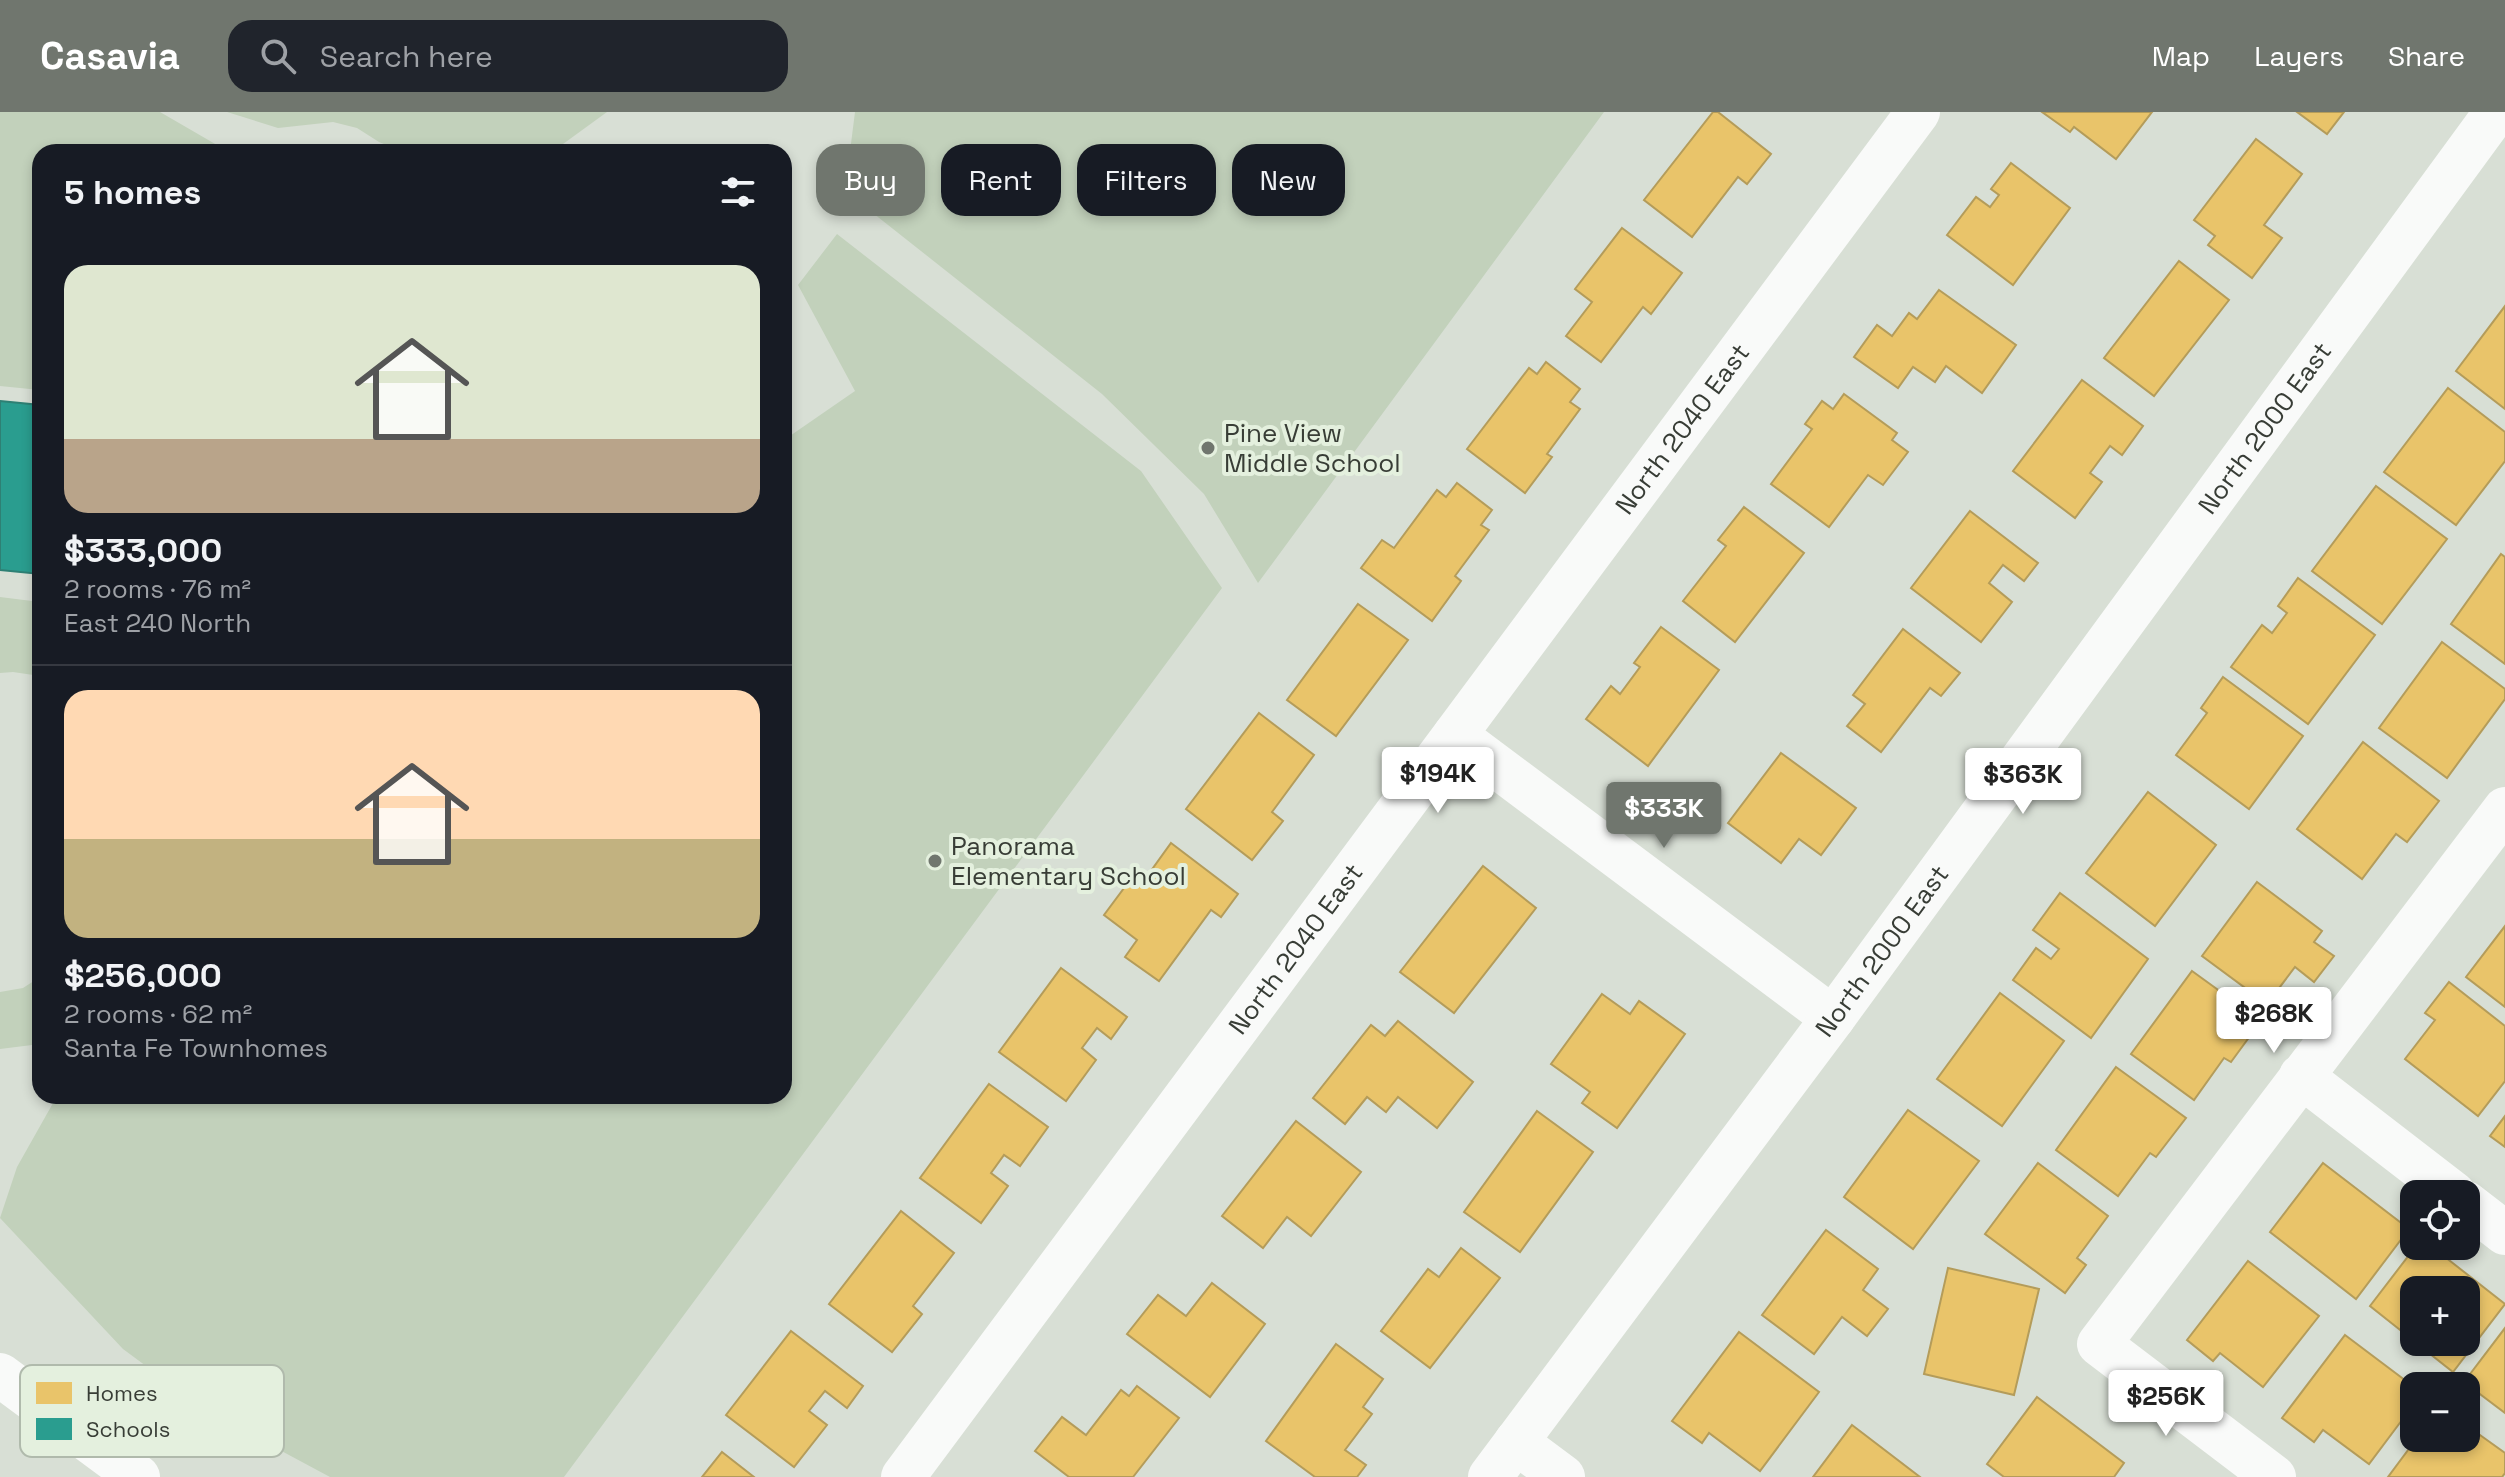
<!DOCTYPE html>
<meta charset="utf-8">
<style>
body{margin:0;font-family:"Space Grotesk",sans-serif;background:#20242c;color:#f1f3f6;height:100vh;display:flex;flex-direction:column;font-size:30px;white-space:nowrap}
*{box-sizing:border-box;margin:0}
p{font-size:26px;color:#9ea1a6}
.icon{flex:none;width:44px;height:44px;fill:none;stroke:currentColor;stroke-width:2;stroke-linecap:round;stroke-linejoin:round}
.map{position:relative;flex:1;overflow:hidden}
.drawer{position:absolute;left:32px;top:32px;width:760px;height:960px;display:flex;flex-direction:column;background:#171b24;border-radius:24px;box-shadow:0 4px 12px #0003}
.drawer>*{flex:none}
.banner{position:absolute;left:816px;top:32px;width:760px;height:72px;display:flex;gap:16px}
.tools{position:absolute;left:2400px;top:1068px;display:grid;gap:16px}
.tools a{display:grid;place-items:center;width:80px;height:80px;border-radius:16px;background:#171b24;box-shadow:0 4px 12px #0003;font-size:40px}
.price{position:absolute;translate:-50% -68px;padding:0 18px;border-radius:8px;background:#fff;color:#222;font-size:26px;line-height:52px;filter:drop-shadow(0 2px 4px #0008)}
.price::after{content:'';position:absolute;left:50%;top:48px;width:24px;height:18px;margin-left:-12px;background:inherit;clip-path:polygon(0 0,100% 0,50% 100%)}
.price.on{background:#70766e;color:#fff}
ul{padding:0;list-style:none}
li{display:grid;align-content:center;gap:16px;height:424px;padding:0 32px}
li+li{border-top:2px solid #363941}
li span{display:grid;place-items:center;height:248px;border-radius:24px;color:#555}
li>.icon{margin-inline-start:auto}
span .icon{width:144px;height:144px;fill:#fffc;stroke-width:1}
li b{font-size:34px}
h2{display:flex;justify-content:space-between;align-items:center;height:96px;padding:0 32px;font-size:34px}
.pill{padding:0 28px;border-radius:24px;background:#171b24;box-shadow:0 4px 12px #0003;font-size:28px;line-height:72px}
.pill.on{background:#70766e;color:#fff}
header{display:flex;align-items:center;gap:48px;box-sizing:border-box;height:112px;padding:0 40px;background:#70766e;color:#fff}
header strong{font-size:38px}
nav{display:flex;gap:44px;margin-inline-start:auto;font-size:28px}
.search{width:560px;height:72px;background:#20242c;display:flex;align-items:center;gap:20px;box-sizing:border-box;padding:0 28px;border-radius:24px;color:#9ea1a6;font-size:30px}
.map>svg:first-child{display:block}
</style>
<header>
<strong>Casavia</strong>
<div class="search"><svg class="icon" aria-label="search" viewBox="0 0 24 24"><circle cx="10" cy="10" r="6"/><path d="M15 15l6 6"/></svg>Search here</div>
<nav><a>Map</a><a>Layers</a><a>Share</a></nav>
</header>
<div class="map">
<svg width="2505" height="1365" viewBox="0 0 2505 1365">
<rect width="100%" height="100%" fill="#d8dfd5"/>
<g fill="#c2d1bb">
<path d="M0,0H160L229,40H40V278L0,274Z"/>
<path d="M227,0H607L552,40H446L431,35L403,40L379,30L357,16L333,10L278,16Z"/>
<path d="M855,0H1604L1258,471L1204,382L1102,282L845,79Z"/>
<path d="M837,122L1141,359L1222,476L564,1365H330L207,1299L123,1237L0,1106L17,1055L57,984H784V328L855,279L798,173Z"/>
<path d="M0,485L40,490V564L13,560L0,561Z"/>
<path d="M40,865V932L0,937V880L23,876Z"/>
</g>
<g fill="#e9c46a" stroke="#b49c5a" stroke-width="2">
<path d="M1713,0H1718L1771,42L1747,72L1738,65L1692,125L1644,88Z"/>
<path d="M2042,0H2152L2116,47L2074,15L2070,20Z"/>
<path d="M2297,0H2344L2327,22Z"/>
<path d="M2256,27L2302,62L2264,113L2282,126L2252,166L2208,133L2215,124L2194,108Z"/>
<path d="M2011,51L2070,96L2013,173L1947,123L1976,85L1990,95L1999,83L1991,77Z"/>
<path d="M1622,116L1682,161L1651,202L1643,195L1601,250L1566,224L1592,190L1575,177Z"/>
<path d="M2179,149L2229,188L2154,284L2104,246Z"/>
<path d="M1939,178L2016,233L1982,281L1946,254L1935,270L1913,255L1898,276L1854,245L1877,213L1892,224L1909,201L1917,207Z"/>
<path d="M2505,194V297L2456,259Z"/>
<path d="M1546,250L1580,277L1570,290L1580,297L1547,342L1552,345L1525,381L1467,337L1529,256L1537,262Z"/>
<path d="M2082,268L2143,314L2122,343L2110,334L2090,361L2102,370L2075,406L2013,359Z"/>
<path d="M2448,276L2505,320V349L2456,413L2384,360Z"/>
<path d="M1844,282L1897,321L1892,328L1908,340L1883,373L1868,363L1829,415L1771,372L1812,317L1805,312L1822,289L1833,297Z"/>
<path d="M1457,371L1492,398L1481,413L1489,418L1455,464L1461,469L1432,509L1361,456L1382,428L1394,436L1437,378L1446,385Z"/>
<path d="M2376,374L2447,427L2382,512L2312,459Z"/>
<path d="M1744,395L1804,441L1735,530L1683,489L1726,434L1718,428Z"/>
<path d="M1970,399L2038,451L2024,469L2003,453L1989,471L2012,490L1981,530L1911,476Z"/>
<path d="M2501,442L2505,445V552L2451,512Z"/>
<path d="M2298,466L2375,523L2308,612L2231,555L2262,513L2272,521L2287,501L2278,494Z"/>
<path d="M1358,492L1408,528L1336,624L1287,588Z"/>
<path d="M1661,515L1719,558L1648,654L1586,607L1611,574L1620,582L1640,555L1634,551Z"/>
<path d="M1903,517L1960,561L1941,584L1930,576L1881,640L1847,614L1865,592L1853,583Z"/>
<path d="M2442,530L2505,577V587L2447,666L2379,616Z"/>
<path d="M2223,565L2303,624L2249,697L2176,643L2207,601L2201,596Z"/>
<path d="M1259,601L1314,643L1272,700L1283,709L1252,748L1186,697Z"/>
<path d="M2363,630L2439,689L2407,730L2396,722L2362,767L2297,717Z"/>
<path d="M1781,641L1856,696L1821,743L1799,727L1781,751L1728,711Z"/>
<path d="M2148,680L2216,733L2155,814L2086,761Z"/>
<path d="M1171,731L1238,782L1221,805L1211,798L1159,869L1125,845L1137,828L1104,803L1136,760L1145,767Z"/>
<path d="M1483,754L1536,796L1454,901L1400,860Z"/>
<path d="M2257,770L2322,819L2314,830L2334,844L2314,870L2295,855L2267,892L2202,844Z"/>
<path d="M2060,781L2148,847L2091,926L2013,868L2036,836L2051,847L2059,837L2033,818Z"/>
<path d="M2505,814V895L2466,865Z"/>
<path d="M1061,856L1127,905L1111,927L1097,916L1082,936L1096,948L1066,989L999,940Z"/>
<path d="M2192,859L2261,909L2231,950L2224,946L2194,988L2131,942Z"/>
<path d="M2449,870L2505,914V969L2478,1004L2405,947L2435,908L2425,901Z"/>
<path d="M2000,881L2064,929L2002,1014L1937,967Z"/>
<path d="M1602,882L1630,902L1639,889L1685,922L1617,1016L1582,991L1590,980L1551,952Z"/>
<path d="M1398,909L1473,970L1437,1016L1398,985L1386,1000L1367,985L1345,1012L1313,986L1371,913L1385,924Z"/>
<path d="M2116,955L2186,1006L2156,1045L2150,1041L2118,1084L2056,1038Z"/>
<path d="M989,972L1048,1015L1020,1054L1004,1043L991,1061L1008,1074L981,1111L920,1066Z"/>
<path d="M1908,998L1979,1049L1913,1137L1844,1085Z"/>
<path d="M1537,999L1593,1040L1520,1140L1464,1100Z"/>
<path d="M2505,1004V1035L2490,1024Z"/>
<path d="M1296,1009L1361,1060L1311,1124L1287,1105L1263,1136L1222,1104Z"/>
<path d="M2038,1051L2108,1104L2077,1146L2086,1153L2065,1181L1985,1122Z"/>
<path d="M2323,1051L2409,1117L2356,1187L2270,1120Z"/>
<path d="M901,1099L954,1141L913,1194L922,1202L892,1240L829,1192Z"/>
<path d="M1826,1118L1878,1157L1863,1178L1888,1197L1867,1224L1842,1205L1814,1242L1762,1203Z"/>
<path d="M2416,1134H2431L2505,1192L2453,1260L2415,1230H2466V1178H2414V1229L2370,1194Z"/>
<path d="M1461,1136L1500,1166L1430,1256L1381,1219L1428,1157L1439,1165Z"/>
<path d="M2248,1149L2319,1204L2263,1275L2220,1241L2213,1249L2187,1228Z"/>
<path d="M1948,1156L2039,1177L2014,1283L1924,1262Z"/>
<path d="M1212,1171L1265,1212L1210,1285L1127,1222L1158,1183L1186,1204Z"/>
<path d="M2505,1216V1301L2464,1270Z"/>
<path d="M791,1219L863,1274L847,1296L825,1279L809,1299L827,1313L794,1355L726,1303Z"/>
<path d="M1739,1220L1819,1280L1760,1359L1709,1321L1702,1331L1672,1309Z"/>
<path d="M2345,1223L2414,1275V1292L2369,1352L2323,1318L2314,1330L2282,1306Z"/>
<path d="M1336,1232L1383,1267L1363,1295L1372,1302L1345,1338L1366,1353L1357,1365H1315L1266,1329Z"/>
<path d="M1137,1274L1179,1306L1133,1365H1069L1035,1339L1062,1305L1086,1323L1121,1278L1129,1284Z"/>
<path d="M2037,1285L2124,1351L2114,1365H2004L1987,1352Z"/>
<path d="M1852,1313L1920,1365H1813Z"/>
<path d="M2466,1313L2505,1341V1361L2502,1365H2388L2417,1326H2466Z"/>
<path d="M722,1340L754,1365H702Z"/>
</g>
<path fill="#2a9d8f" stroke="#2e8074" stroke-width="2" d="M0,289L40,293V462L0,458Z"/>
<g fill="none" stroke-linecap="round" stroke-linejoin="round">
<g stroke="#f9faf9" stroke-width="44">
<path d="M1455,623L1833,906"/>
<path d="M2301,964L2454,1082"/>
<path d="M2466,1091L2505,1121"/>
<path d="M0,1263L138,1365"/>
<path d="M1516,1330L1563,1365"/>
<path id="s1" d="M903,1365L1918,0"/>
<path id="s2" d="M1490,1365L1833,906L2496,0"/>
<path d="M2274,1365L2099,1232L2505,697"/>
</g>
</g>
<g fill="#70766e" stroke="#e4f0de" stroke-width="3">
<circle cx="1208" cy="336" r="8"/>
<circle cx="935" cy="749" r="8"/>
</g>
<g text-anchor="middle" dominant-baseline="central" stroke-width="8" stroke-linejoin="round" paint-order="stroke">
<g font-size="26" fill="#383d36" stroke="#e4f0de">
<text stroke="none"><textPath href="#s2" startOffset="1304">North 2000 East</textPath></text>
<text stroke="none"><textPath href="#s1" startOffset="1306">North 2040 East</textPath></text>
<text stroke="none"><textPath href="#s1" startOffset="658">North 2040 East</textPath></text>
<text stroke="none"><textPath href="#s2" startOffset="656">North 2000 East</textPath></text>
</g>
<g font-size="26" fill="#383d36" stroke="#e4f0de" text-anchor="start">
<text x="1224" y="321">Pine View<tspan x="1224" dy="30">Middle School</tspan></text>
<text x="951" y="734">Panorama<tspan x="951" dy="30">Elementary School</tspan></text>
</g>
</g>
<rect x="20" y="1253" width="264" height="92" rx="12" fill="#e4f0de" stroke="#b0baac" stroke-width="2"/>
<rect x="36" y="1270" width="36" height="22" fill="#e9c46a"/>
<rect x="36" y="1306" width="36" height="22" fill="#2a9d8f"/>
<g font-size="22" fill="#383d36">
<text x="86" y="1289">Homes</text>
<text x="86" y="1325">Schools</text>
</g>
</svg>
<div class="tools">
<a><svg class="icon" aria-label="locate" viewBox="0 0 24 24"><circle cx="12" cy="12" r="6"/><path d="M12 2v4M12 18v4M2 12h4M18 12h4"/></svg></a>
<a>+</a>
<a>−</a>
</div>
<b class="price" style="left:1438px;top:703px">$194K</b>
<b class="price" style="left:2023px;top:704px">$363K</b>
<b class="price on" style="left:1664px;top:738px">$333K</b>
<b class="price" style="left:2274px;top:943px">$268K</b>
<b class="price" style="left:2166px;top:1326px">$256K</b>
<div class="banner">
<a class="pill on">Buy</a>
<a class="pill">Rent</a>
<a class="pill">Filters</a>
<a class="pill">New</a>
</div>
<section class="drawer">
<h2>5 homes<svg class="icon" aria-label="filters" viewBox="0 0 24 24"><path d="M4 7h16M4 17h16"/><circle cx="9" cy="7" r="2"/><circle cx="15" cy="17" r="2"/></svg></h2>
<ul>
<li><span style="background:linear-gradient(#dfe7d0 70%,#b9a48a 0)"><svg class="icon" aria-label="home" viewBox="0 0 24 24"><path d="M3 11l9-7 9 7M6 9v11h12V9"/></svg></span><div><b>$333,000</b><p>2 rooms · 76 m²</p><p>East 240 North</p></div></li>
<li><span style="background:linear-gradient(#ffd9b3 60%,#c2b280 0)"><svg class="icon" aria-label="home" viewBox="0 0 24 24"><path d="M3 11l9-7 9 7M6 9v11h12V9"/></svg></span><div><b>$256,000</b><p>2 rooms · 62 m²</p><p>Santa Fe Townhomes</p></div></li>
</ul>
</section>
</div>
